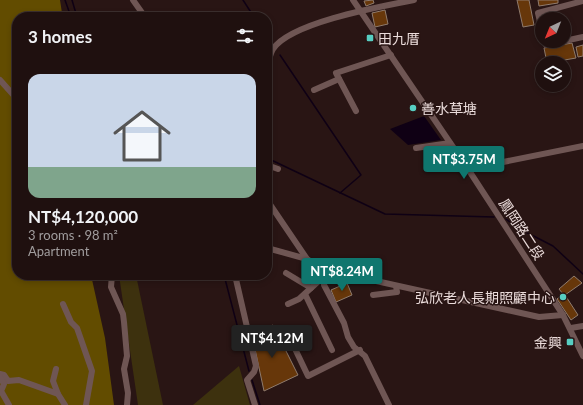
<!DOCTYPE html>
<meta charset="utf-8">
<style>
body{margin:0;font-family:Lato,"Noto Sans TC",sans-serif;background:#2c1e1d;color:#f1f3f6;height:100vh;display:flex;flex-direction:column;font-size:15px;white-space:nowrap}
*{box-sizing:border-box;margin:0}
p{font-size:13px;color:#a19d9e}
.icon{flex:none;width:22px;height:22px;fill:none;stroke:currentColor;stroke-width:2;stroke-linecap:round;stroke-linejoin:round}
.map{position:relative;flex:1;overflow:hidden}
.sheet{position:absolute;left:12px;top:12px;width:260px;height:268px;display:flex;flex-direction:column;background:#1f100f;border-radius:16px;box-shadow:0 2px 6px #0003,0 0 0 1px #3c302f}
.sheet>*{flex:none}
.needle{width:26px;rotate:223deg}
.buttons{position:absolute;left:535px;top:12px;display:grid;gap:8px}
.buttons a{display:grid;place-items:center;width:36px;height:36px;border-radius:50%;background:#1f100f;box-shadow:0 2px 6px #0003,0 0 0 1px #3c302f;font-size:20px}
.price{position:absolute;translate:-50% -34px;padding:0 9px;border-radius:4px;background:#0f766e;color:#fff;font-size:13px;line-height:26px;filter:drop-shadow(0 1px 2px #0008)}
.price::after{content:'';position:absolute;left:50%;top:24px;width:12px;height:9px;margin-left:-6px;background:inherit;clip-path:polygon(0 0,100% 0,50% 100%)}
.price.on{background:#222;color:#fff}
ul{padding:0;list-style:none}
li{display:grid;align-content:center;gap:8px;height:212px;padding:0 16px}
li span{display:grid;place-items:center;height:124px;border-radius:12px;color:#555}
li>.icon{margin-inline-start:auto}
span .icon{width:72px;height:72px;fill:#fffc;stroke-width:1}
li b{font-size:17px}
h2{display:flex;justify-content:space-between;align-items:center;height:48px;padding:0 16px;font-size:17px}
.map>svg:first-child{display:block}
</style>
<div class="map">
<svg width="583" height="405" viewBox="0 0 583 405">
<rect width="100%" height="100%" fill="#291514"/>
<g fill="#3d310e">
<path d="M119,275H136L163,405H138Z"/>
<path d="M239,366L250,405H193Z"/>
</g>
<path fill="#624c00" d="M0,0H60L62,13L60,17H17V275H91L105,338L114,405H0Z"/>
<path fill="#0f0014" d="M424,116L441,140L408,145L390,129Z"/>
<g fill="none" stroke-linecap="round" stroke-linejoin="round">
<g stroke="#0f0014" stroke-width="1.5">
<path d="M65,0L71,17"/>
<path d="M72,0L77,17"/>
<path d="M243,0L254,17"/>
<path d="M267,36L273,46"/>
<path d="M280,55L361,175L340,193"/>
<path d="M267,158L385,214L494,217"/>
<path d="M506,219L518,228L553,246L583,274"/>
<path d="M320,265L336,269"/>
<path d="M224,275L249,371"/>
<path d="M252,380L260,405"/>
</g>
</g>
<g fill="#67370a" stroke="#8f7b6d">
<path d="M373,0L374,3L366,6L364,1Z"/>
<path d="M517,0H529L534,25L523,27Z"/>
<path d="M538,0H558V3L539,6Z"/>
<path d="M385,10L388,24L375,27L372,13Z"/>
<path d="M563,15L564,19H546V18Z"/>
<path d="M564,19L568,39H564Z"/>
<path d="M572,43L576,58L547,63L544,48Z"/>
<path d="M583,45V56L578,57L576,47Z"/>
<path d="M574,276L582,283L565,295L578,315L571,320L557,299L563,294L559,289Z"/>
<path d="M347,283L352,295L336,302L331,290Z"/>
<path d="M273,325L298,375L264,391L252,335Z"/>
</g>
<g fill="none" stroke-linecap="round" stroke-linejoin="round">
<g stroke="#6f5654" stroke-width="6">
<path d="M133,0L145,17"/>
<path d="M353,0L468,169L563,315L583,356"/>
<path d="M542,30L538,13L583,1"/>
<path d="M545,41L546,45L583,37"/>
<path d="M267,66C269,61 270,54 273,49C291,22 383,6 414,0"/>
<path d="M0,80L17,99"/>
<path d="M314,90L339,79"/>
<path d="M356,111L336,73L391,55"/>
<path d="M416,148L450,143"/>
<path d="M267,165L278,169"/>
<path d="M468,169L583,146"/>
<path d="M267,200L307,259"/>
<path d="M267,248L307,259L322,269L539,317L563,315"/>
<path d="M322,269L324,285L344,323L348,337L354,347L365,356L389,405"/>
<path d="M286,273L311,288"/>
<path d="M112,275L111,287L123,314L124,322L127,356L124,369L128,393L127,405"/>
<path d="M235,275L256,366L254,372L247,380L255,405"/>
<path d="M305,294L332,350"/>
<path d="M373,295L397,292L396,286"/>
<path d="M63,304L71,322L77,328L92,371L86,405"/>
<path d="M288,304L299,299L322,278"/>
<path d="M571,328L583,326"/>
<path d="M287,332L308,376L360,350"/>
<path d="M56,369L53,381L58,394"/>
<path d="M0,374L4,375L8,381L19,380L58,394L65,405"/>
<path d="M0,377L4,384L1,391L9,405"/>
</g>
</g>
<g fill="#57cec2" stroke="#291514" stroke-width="1.5">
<rect x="366" y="34" width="8" height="8" rx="2"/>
<circle cx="413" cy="108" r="4"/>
<circle cx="563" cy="297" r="4"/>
<rect x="566" y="338" width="8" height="8" rx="2"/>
</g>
<g text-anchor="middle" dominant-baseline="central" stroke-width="3" stroke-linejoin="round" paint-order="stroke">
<g font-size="14" fill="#ebdcdb" stroke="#291514" text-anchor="start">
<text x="378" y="38">田九厝</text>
<text x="421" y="108">善水草塘</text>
<text x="555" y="297" text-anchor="end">弘欣老人長期照顧中心</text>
<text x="562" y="342" text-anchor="end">金興</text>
</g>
<g font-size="14" fill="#ebdcdb" stroke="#291514">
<text transform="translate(522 229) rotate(57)">鳳岡路二段</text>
</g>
</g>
</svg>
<div class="buttons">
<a><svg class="needle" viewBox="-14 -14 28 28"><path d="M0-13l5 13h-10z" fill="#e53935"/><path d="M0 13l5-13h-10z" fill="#a19d9e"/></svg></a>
<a><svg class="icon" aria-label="layers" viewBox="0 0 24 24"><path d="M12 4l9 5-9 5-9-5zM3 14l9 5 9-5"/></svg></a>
</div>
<b class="price" style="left:464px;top:180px">NT$3.75M</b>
<b class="price" style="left:342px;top:292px">NT$8.24M</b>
<b class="price on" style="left:272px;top:359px">NT$4.12M</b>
<section class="sheet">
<h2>3 homes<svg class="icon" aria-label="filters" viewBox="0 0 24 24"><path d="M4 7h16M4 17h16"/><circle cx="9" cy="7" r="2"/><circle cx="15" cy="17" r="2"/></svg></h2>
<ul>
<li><span style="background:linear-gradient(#c9d6e8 75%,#7fa58c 0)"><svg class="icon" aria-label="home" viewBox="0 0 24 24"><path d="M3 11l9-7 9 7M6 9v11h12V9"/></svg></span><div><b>NT$4,120,000</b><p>3 rooms · 98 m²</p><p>Apartment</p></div></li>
</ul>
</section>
</div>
